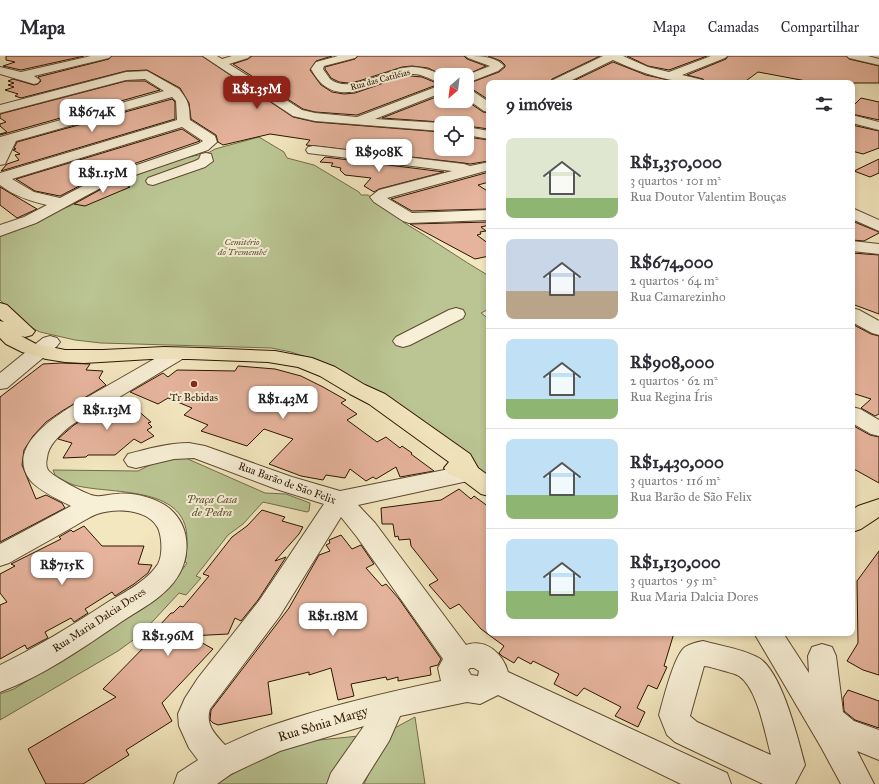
<!DOCTYPE html>
<html lang="pt">
<meta charset="utf-8">
<style>
body{margin:0;font-family:"IM FELL Great Primer",serif;background:#f7f7f7;color:#2b2b33;height:100vh;display:flex;flex-direction:column;font-size:15px;white-space:nowrap}
*{box-sizing:border-box;margin:0}
p{font-size:13px;color:#7c7c81}
.icon{flex:none;width:22px;height:22px;fill:none;stroke:currentColor;stroke-width:2;stroke-linecap:round;stroke-linejoin:round}
.map{position:relative;flex:1;overflow:hidden}
.panel{position:absolute;left:486px;top:24px;width:369px;height:556px;display:flex;flex-direction:column;background:#fff;border-radius:8px;box-shadow:0 2px 6px #0003}
.panel>*{flex:none}
.needle{width:26px;rotate:208deg}
.tools{position:absolute;left:434px;top:12px;display:grid;gap:8px}
.tools a{display:grid;place-items:center;width:40px;height:40px;border-radius:8px;background:#fff;box-shadow:0 2px 6px #0003;font-size:20px}
.price{position:absolute;translate:-50% -34px;padding:0 9px;border-radius:8px;background:#fff;color:#222;font-size:13px;line-height:26px;filter:drop-shadow(0 1px 2px #0008)}
.price::after{content:'';position:absolute;left:50%;top:24px;width:12px;height:9px;margin-left:-6px;background:inherit;clip-path:polygon(0 0,100% 0,50% 100%)}
.price.active{background:#8f2418;color:#fff}
ul{padding:0;list-style:none}
li{display:flex;align-items:center;gap:12px;height:100px;padding:0 20px}
li+li{border-top:1px solid #e1e1e2}
li span{display:grid;place-items:center;flex:none;width:112px;height:80px;border-radius:8px;color:#555}
li>.icon{margin-inline-start:auto}
span .icon{width:48px;height:48px;fill:#fffc;stroke-width:1}
li b{font-size:17px}
h2{display:flex;justify-content:space-between;align-items:center;height:48px;padding:0 20px;font-size:17px}
header{display:flex;align-items:center;gap:24px;box-sizing:border-box;height:56px;padding:0 20px;background:#fff;border-bottom:1px solid #e1e1e2}
header strong{font-size:19px}
nav{display:flex;gap:22px;margin-inline-start:auto;font-size:14px}
.map>svg:first-child{display:block}
</style>
<header>
<strong>Mapa</strong>
<nav><a>Mapa</a><a>Camadas</a><a>Compartilhar</a></nav>
</header>
<div class="map">
<svg width="879" height="728" viewBox="0 0 879 728">
<rect width="100%" height="100%" fill="#f3e7c0"/>
<filter id="stains"><feTurbulence type="fractalNoise" baseFrequency=".005" numOctaves="4"/><feColorMatrix values="0 0 0 0 .2 0 0 0 0 .09 0 0 0 0 .02 0 0 0 .5 -.17"/></filter>
<radialGradient id="worn" r=".72"><stop offset=".6" stop-color="#630" stop-opacity="0"/><stop offset="1" stop-color="#630" stop-opacity=".3"/></radialGradient>
<g fill="#bac593" stroke="#736c4a">
<path d="M259,81L284,96L287,102L314,109L359,136L361,139H368L404,164L403,166C432,183 460,203 489,220V253L481,257L489,263V421L329,309L291,296L271,292L101,287L75,284L40,276L28,270L0,244V177L70,150L106,130L180,103L208,97L215,93Z"/>
<path d="M181,400L265,437L286,438L310,447L309,455L307,456L263,446L243,468L228,479L196,520L201,522L186,539L179,537L140,579L118,595L0,664V638L14,633L144,552L174,525L187,507L185,506C187,498 187,490 187,482C186,428 109,439 74,429C68,427 61,423 55,419L53,414L138,415L160,404Z"/>
<path d="M415,661L425,728H364L389,675Z"/>
<path d="M359,680L327,728H217L279,688Z"/>
</g>
<g fill="#e6b49d" stroke="#2c1400">
<path d="M6,0H84L21,14L3,10L15,6L6,4Z"/>
<path d="M112,0H202L293,61L315,66L441,76V93H467V81L489,84V105L470,108L464,107L306,89L310,84L270,78L223,89L218,86L216,79L191,63L189,47L180,32L147,14L126,15L21,42L15,40L18,38L5,34L14,31L8,29L14,27L8,25L13,23L34,29L38,28L41,25L38,21L109,3Z"/>
<path d="M252,0H332L316,5L310,14L321,29L332,36L344,38L355,37L401,21L411,20L422,21L439,28L357,59L315,56L303,53L233,8L248,3Z"/>
<path d="M358,0H464L467,3L486,10L466,19H443L428,12L412,10L402,11L359,25L348,27L339,26L331,22L325,13V11L355,3Z"/>
<path d="M488,0H600L552,23L550,27H489V44L472,33L467,32V28L499,16L505,11V9L501,5Z"/>
<path d="M627,0H707L669,14L648,10Z"/>
<path d="M728,0H846L849,3L879,10V27H817L758,16L743,27H706L703,23L687,19L726,3Z"/>
<path d="M613,6L646,19L682,27H569Z"/>
<path d="M126,25H145L160,34L0,79V78L7,76L0,70V68L6,66L0,62V58Z"/>
<path d="M441,39V45H467L483,56L489,57V73L467,70V67H442L441,66L382,62Z"/>
<path d="M861,42L879,46V64L852,58V51Z"/>
<path d="M172,43L175,46V63L1,115L7,108L19,104L15,99L20,98L13,94L16,93L14,92L17,86Z"/>
<path d="M852,69L879,75V92L863,98L852,95Z"/>
<path d="M182,73L200,85L113,115L104,117L106,118L95,122L60,140L35,135L16,123Z"/>
<path d="M325,101L444,116L379,133L374,136L364,130L371,122L345,119L340,114L341,112L331,110L333,107L320,106Z"/>
<path d="M879,103V117L870,121L854,115Z"/>
<path d="M489,116V126L478,129L489,136V153L412,155L391,143Z"/>
<path d="M120,126L130,131L85,150L74,148L107,130Z"/>
<path d="M0,131L10,137L37,153L17,162L0,149Z"/>
<path d="M852,165L879,176V177L864,185L852,184Z"/>
<path d="M489,166V169L481,171L486,175L480,176L481,178L477,179L489,188V200L475,203L410,168Z"/>
<path d="M852,197L879,199V258L852,248Z"/>
<path d="M852,268L871,278L879,280V358L875,360L861,352L871,343L852,337Z"/>
<path d="M61,307L90,308L86,314L103,315L99,322L106,329L62,355L46,366L33,380L24,394L22,409L36,443L46,439L62,447L65,452L0,486V341L43,308Z"/>
<path d="M238,310L275,313L301,320L323,331L346,344L341,347L357,358L347,364L377,386L386,381L400,392L402,390L412,397L411,398L434,415L400,421L396,411L376,423L373,421L366,425L350,413L345,422L326,419L323,424L301,420L269,408L293,383L264,373L247,390L201,375L208,369L184,359L192,352L168,342L158,348L130,336L163,317L168,321L177,314L235,315Z"/>
<path d="M122,341L151,366L148,367L152,371L147,374L154,380L141,387L134,383L115,399H88L86,401L63,402L72,387L58,383L59,382L74,369Z"/>
<path d="M852,369L870,379L879,381V427L852,412Z"/>
<path d="M459,433L471,443L474,440L489,451V577H674L664,610L667,611L657,633L648,629L637,652L645,656L638,671L615,660L621,651L584,632L577,640L554,628L559,618L533,605L531,608L518,601L514,607L502,600L499,597L504,590L481,573L459,548L450,553L429,529L438,524L411,490L410,483L399,484L398,480L395,481L393,468H382L381,452L441,444Z"/>
<path d="M262,454L285,461L282,465L303,471L299,478L275,505L286,501L258,544L241,565L235,562L228,578L190,580L213,593L162,647L172,665L126,694L129,699L83,728H46L28,693L116,641L103,633L153,582H148L171,557H173L180,550L183,551L209,520L203,518L232,481L247,470Z"/>
<path d="M84,470L102,490H144L138,508L152,509L148,517L134,528L115,540L112,536L85,553L88,557L74,566L71,562L45,576L48,582L40,586L27,593L25,589L0,603V549L7,546L0,537V518L15,510L11,508L61,483L59,481L71,474L73,476Z"/>
<path d="M341,479L352,493L361,489L374,508L366,512L382,530L386,528L399,543L441,603L438,609L430,611L431,619L398,625V621L387,624L386,621L351,628L354,640L338,644L331,612L309,619V616L268,626L272,658L218,669L213,667L210,664L211,654L289,552L319,499L330,495L326,489L330,487L329,484Z"/>
<path d="M879,495V619L863,614L847,605L858,587L857,525Z"/>
<path d="M848,634L879,645V672L855,664L844,655L843,642Z"/>
</g>
<g fill="none" stroke-linecap="round" stroke-linejoin="round">
<g stroke="#5e4930" stroke-width="2">
<g id="minor">
<path d="M91,0H111L109,2L34,20L40,24L38,27L34,28L0,18V11L21,16Z"/>
<path d="M203,0H217L222,3L232,0H250L248,2L229,8L302,54L315,57L357,61L441,29V37L375,63L441,67V75L315,65L293,60Z"/>
<path d="M338,0H357L355,2L324,10L323,13C325,16 328,20 330,23C351,40 388,11 412,11C423,11 433,15 442,19L441,27C431,24 422,17 411,18C383,19 350,51 322,28C318,24 314,18 311,13L316,6Z"/>
<path d="M466,0C479,0 495,0 504,10L498,15L467,27V19L490,10L468,2Z"/>
<path d="M603,0H623L648,11L669,16L711,0H727L725,2L682,19L703,24L705,27C671,27 643,18 613,4L566,27H551L553,24Z"/>
<path d="M847,0H868L879,3V9L849,2Z"/>
<path d="M147,15L179,33C189,46 189,48 190,64L215,80L217,86L208,94L106,129L36,167L0,180V169L24,161L47,149C30,145 14,140 0,129V117L177,64L176,45L172,41L16,85L5,108L0,109V81L164,35L145,23L126,24L0,57V49L126,16ZM182,71L203,85L198,88L96,123L60,142L34,136L12,123Z"/>
<path d="M467,33L471,34L489,46V56L484,55L467,43Z"/>
<path d="M852,59L879,66V74L852,67Z"/>
<path d="M467,71L489,75V83L467,79Z"/>
<path d="M313,90L464,108L470,110L489,106V114L387,142L412,157L489,154V164L409,167L403,165L374,146L370,141L379,134L452,115L308,97L306,94L308,91Z"/>
<path d="M206,97L211,98L213,105L205,111L153,129L148,128L146,125L148,122L195,105L199,103L201,98Z"/>
<path d="M852,152L879,164V175L852,163Z"/>
<path d="M852,185L879,188V198L852,195Z"/>
<path d="M456,252L463,254L465,258L463,262L410,289L403,291L396,289L393,285L396,281L449,254Z"/>
<path d="M852,252L859,254L879,265V279L872,277L852,266Z"/>
<path d="M50,280L57,282L60,286L57,290L7,332L0,333V317L43,282Z"/>
<path d="M177,292L184,294L187,298L184,302C159,317 134,332 108,348C96,355 81,362 69,371C60,379 48,389 47,402C46,406 46,411 48,414C52,420 88,440 96,440C103,441 110,438 117,438C133,436 156,442 169,452C192,471 191,504 174,526C161,543 139,554 121,566C83,592 43,620 0,636V609C37,591 73,569 108,546C125,536 147,525 158,508C163,499 162,481 158,472C147,452 115,452 97,458C89,461 80,467 73,471C52,483 30,495 9,507L0,510V488L71,450C59,444 38,434 30,424C0,383 80,346 107,330C128,318 149,306 170,294Z"/>
<path d="M852,351L860,353L879,364V380L871,378L852,367Z"/>
<path d="M189,387L205,390L292,421L340,435L469,409L477,411L481,417L477,423L358,449L375,467L466,589C486,582 503,598 508,616L727,717L731,728H681L498,639L480,648L467,646L400,660L389,685L362,728H327L331,717L364,670L280,695L231,718L217,728H174L178,717L198,704L189,692L179,670L178,658L185,642L198,622L259,545L324,448L276,433L194,402L174,403L136,412L128,410L124,404L128,398C148,393 168,387 189,387ZM341,461L357,481L443,603L438,612L441,625C384,637 328,650 273,669C257,674 241,682 225,689C215,678 205,669 210,653L279,561ZM470,612H474L479,615L478,620L471,619L468,614Z"/>
<path d="M754,577H783L809,617L808,600L812,591L822,588L832,591L836,600L843,656L854,665L879,674V704L857,695L874,728H841L821,691Z"/>
<path d="M703,585C721,590 743,593 759,602C782,616 798,683 805,709L795,728H763L675,686L667,679L659,659C663,645 674,599 685,591C690,588 697,586 703,585ZM704,610C709,610 716,613 721,614C727,616 734,617 739,620C758,633 765,678 771,699L697,666L690,660Z"/>
</g>
</g>
<g stroke="#2c1400" stroke-width="2">
<g id="major">
<path d="M0,247L7,249L35,275L32,279L25,281L21,280L36,288L65,294H103L164,291L202,292L275,295L312,302L335,311L365,329L385,338L470,398L478,412L489,420V440L481,438L461,423L448,418L444,412L449,406L369,348L350,338L320,320L298,311L268,306L189,303H151L84,307L65,306L46,303L22,296L6,288L0,282V265L4,266L0,263Z"/>
<path d="M879,443V461L861,473L852,476V454L858,450Z"/>
</g>
</g>
<use href="#minor" fill="#f7efd6" fill-rule="evenodd"/>
<use href="#major" fill="#f3e7c0" fill-rule="evenodd"/>
</g>
<circle fill="#8f2418" stroke="#f7efd6" stroke-width="1.5" cx="194" cy="328" r="4"/>
<g text-anchor="middle" dominant-baseline="central" stroke-width="4" stroke-linejoin="round" paint-order="stroke">
<g font-size="9" fill="#2c1400" stroke="#f7efd6">
<text transform="translate(380 23) rotate(-15)">Rua das Catiléias</text>
</g>
<g font-size="9" font-style="italic" fill="#5e5233" stroke="#f7efd6">
<text x="242" y="185">Cemitério<tspan x="242" dy="10">do Tremembé</tspan></text>
</g>
<g font-size="11" fill="#2c1400" stroke="#f7efd6">
<text x="194" y="341">Tr Bebidas</text>
</g>
<g font-size="11" fill="#2c1400" stroke="#f7efd6">
<text transform="translate(287 427) rotate(20)">Rua Barão de São Felix</text>
<text transform="translate(99 564) rotate(-33)">Rua Maria Dalcia Dores</text>
</g>
<g font-size="11" font-style="italic" fill="#5e5233" stroke="#f7efd6">
<text x="212" y="443">Praça Casa<tspan x="212" dy="13">de Pedra</tspan></text>
</g>
<g font-size="13" fill="#2c1400" stroke="#f7efd6">
<text transform="translate(323 668) rotate(-17)">Rua Sônia Margy</text>
</g>
</g>
<rect width="100%" height="100%" filter="url(#stains)"/>
<rect width="100%" height="100%" fill="url(#worn)"/>
</svg>
<div class="tools">
<a><svg class="needle" viewBox="-14 -14 28 28"><path d="M0-13l5 13h-10z" fill="#e53935"/><path d="M0 13l5-13h-10z" fill="#7c7c81"/></svg></a>
<a><svg class="icon" aria-label="locate" viewBox="0 0 24 24"><circle cx="12" cy="12" r="6"/><path d="M12 2v4M12 18v4M2 12h4M18 12h4"/></svg></a>
</div>
<b class="price active" style="left:257px;top:54px">R$1.35M</b>
<b class="price" style="left:92px;top:77px">R$674K</b>
<b class="price" style="left:379px;top:117px">R$908K</b>
<b class="price" style="left:103px;top:138px">R$1.15M</b>
<b class="price" style="left:283px;top:364px">R$1.43M</b>
<b class="price" style="left:107px;top:375px">R$1.13M</b>
<b class="price" style="left:62px;top:530px">R$715K</b>
<b class="price" style="left:333px;top:581px">R$1.18M</b>
<b class="price" style="left:168px;top:601px">R$1.96M</b>
<section class="panel">
<h2>9 imóveis<svg class="icon" aria-label="filters" viewBox="0 0 24 24"><path d="M4 7h16M4 17h16"/><circle cx="9" cy="7" r="2"/><circle cx="15" cy="17" r="2"/></svg></h2>
<ul>
<li><span style="background:linear-gradient(#dfe7d0 75%,#8fb573 0)"><svg class="icon" aria-label="home" viewBox="0 0 24 24"><path d="M3 11l9-7 9 7M6 9v11h12V9"/></svg></span><div><b>R$1,350,000</b><p>3 quartos · 101 m²</p><p>Rua Doutor Valentim Bouças</p></div></li>
<li><span style="background:linear-gradient(#c9d6e8 65%,#b9a48a 0)"><svg class="icon" aria-label="home" viewBox="0 0 24 24"><path d="M3 11l9-7 9 7M6 9v11h12V9"/></svg></span><div><b>R$674,000</b><p>2 quartos · 64 m²</p><p>Rua Camarezinho</p></div></li>
<li><span style="background:linear-gradient(#bfe0f5 75%,#8fb573 0)"><svg class="icon" aria-label="home" viewBox="0 0 24 24"><path d="M3 11l9-7 9 7M6 9v11h12V9"/></svg></span><div><b>R$908,000</b><p>2 quartos · 62 m²</p><p>Rua Regina Íris</p></div></li>
<li><span style="background:linear-gradient(#bfe0f5 70%,#8fb573 0)"><svg class="icon" aria-label="home" viewBox="0 0 24 24"><path d="M3 11l9-7 9 7M6 9v11h12V9"/></svg></span><div><b>R$1,430,000</b><p>3 quartos · 116 m²</p><p>Rua Barão de São Felix</p></div></li>
<li><span style="background:linear-gradient(#bfe0f5 65%,#8fb573 0)"><svg class="icon" aria-label="home" viewBox="0 0 24 24"><path d="M3 11l9-7 9 7M6 9v11h12V9"/></svg></span><div><b>R$1,130,000</b><p>3 quartos · 95 m²</p><p>Rua Maria Dalcia Dores</p></div></li>
</ul>
</section>
</div>
